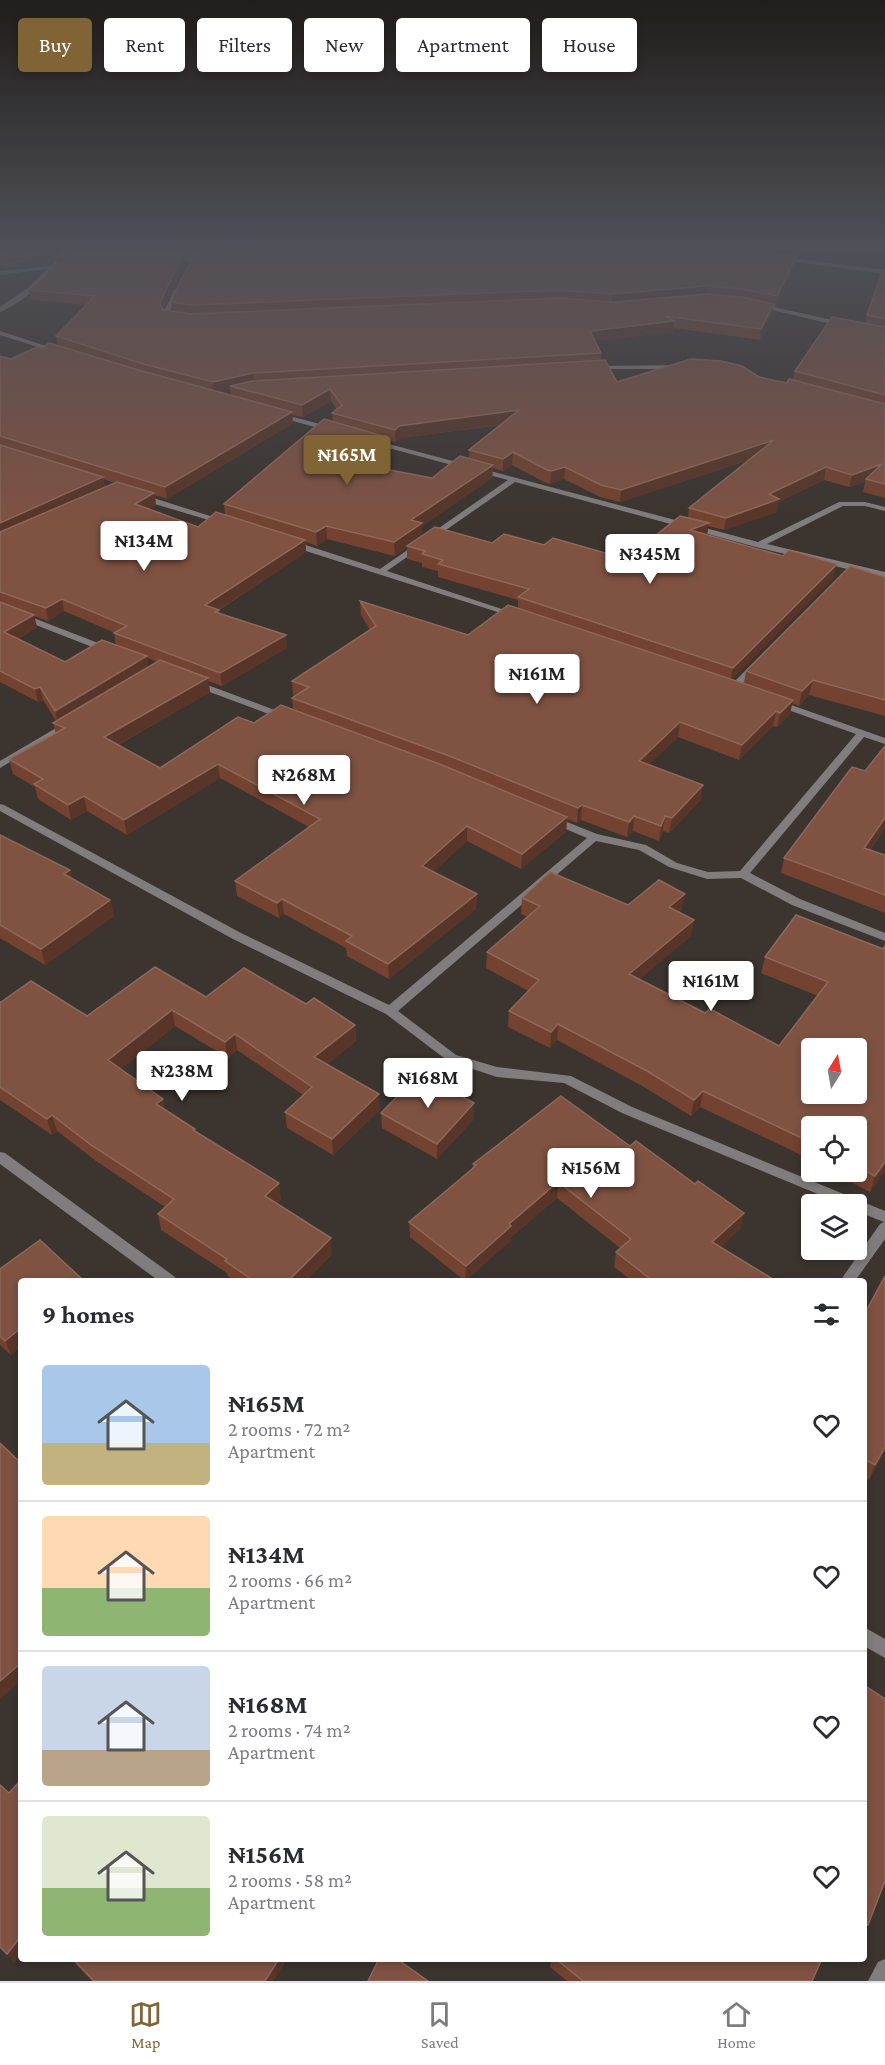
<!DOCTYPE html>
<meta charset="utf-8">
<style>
body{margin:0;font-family:"Crimson Pro",serif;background:#f2f2f3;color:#2b2b33;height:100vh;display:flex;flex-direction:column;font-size:22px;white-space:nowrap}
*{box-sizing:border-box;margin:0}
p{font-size:20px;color:#7c7c81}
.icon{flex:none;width:33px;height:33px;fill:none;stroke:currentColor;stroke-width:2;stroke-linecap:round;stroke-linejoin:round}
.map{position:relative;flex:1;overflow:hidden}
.side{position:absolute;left:18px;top:1278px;width:849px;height:684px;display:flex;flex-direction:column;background:#fff;border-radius:6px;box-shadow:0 3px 9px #0003}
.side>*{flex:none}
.hud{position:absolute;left:18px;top:18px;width:849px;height:54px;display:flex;gap:12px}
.needle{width:39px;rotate:11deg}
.tools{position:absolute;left:801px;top:1038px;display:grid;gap:12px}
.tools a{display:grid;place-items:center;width:66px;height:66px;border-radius:6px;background:#fff;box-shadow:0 3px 9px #0003;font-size:30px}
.price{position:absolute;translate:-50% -51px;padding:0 14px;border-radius:6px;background:#fff;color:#222;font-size:20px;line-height:39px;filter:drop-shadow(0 2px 3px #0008)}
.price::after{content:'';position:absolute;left:50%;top:36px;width:18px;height:14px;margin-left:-9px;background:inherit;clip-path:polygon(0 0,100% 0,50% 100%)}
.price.active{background:#816436;color:#fff}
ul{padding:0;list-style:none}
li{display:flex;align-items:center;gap:18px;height:150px;padding:0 24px}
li+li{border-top:2px solid #e1e1e2}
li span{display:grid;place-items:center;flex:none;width:168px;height:120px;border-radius:6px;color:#555}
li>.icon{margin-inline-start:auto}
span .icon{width:72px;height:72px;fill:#fffc;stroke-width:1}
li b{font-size:26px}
h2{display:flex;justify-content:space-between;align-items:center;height:72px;padding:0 24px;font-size:26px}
.tag{padding:0 21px;border-radius:6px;background:#fff;box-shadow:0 3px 9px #0003;font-size:21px;line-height:54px}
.tag.active{background:#816436;color:#fff}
.dock{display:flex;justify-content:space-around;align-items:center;height:84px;border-top:2px solid #e1e1e2;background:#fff;font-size:16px;color:#7c7c81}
.dock a{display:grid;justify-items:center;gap:3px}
.dock .active{color:#816436}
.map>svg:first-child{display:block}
</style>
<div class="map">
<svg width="885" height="1981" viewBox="0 0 885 1981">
<rect width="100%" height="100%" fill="#3b342f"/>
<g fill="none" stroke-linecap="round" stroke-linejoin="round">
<g fill="#817d7e" fill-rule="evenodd">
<path d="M67,244H72C54,271 31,299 0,312V307L28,288L47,269L0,275V271L51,266Z"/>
<path d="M208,256L210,259L169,261L166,259Z"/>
<path d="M782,257L885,270V274L780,260Z"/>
<path d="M177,288L180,290L169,314L178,319L176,322L165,318L163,314L174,290Z"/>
<path d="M756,303L845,323L848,325L845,327L754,306Z"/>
<path d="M0,331L61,351L62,352L57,353L0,335Z"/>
<path d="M594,366L682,365L685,367L682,369H592V367Z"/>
<path d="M277,413L336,428L337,430L333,432L275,416L274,415Z"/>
<path d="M370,439L758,542L839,502H865L885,507V511L865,506H843L767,544L885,572V578L756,547L515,482L387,571L520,615L513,617L287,545V541H293L380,569L508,480L370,443Z"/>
<path d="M138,495H144L229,522L222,524L138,499Z"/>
<path d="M0,605L111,648L113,650L108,653L105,652L0,611Z"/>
<path d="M756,662L759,663V667L736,690H730V686L753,663Z"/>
<path d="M194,680L288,715L290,717L285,720L282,719L191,685L189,683Z"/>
<path d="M777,700L885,738V744L864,737L750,873L800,899L885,933V941L792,905L741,878L707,879L669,867L639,850L596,841L398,1011L456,1055L497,1067L571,1076L632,1107L885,1211V1239L855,1281H840L880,1224L884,1222L856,1211V1204H842L622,1113L564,1083L497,1077L448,1061L386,1014L233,939L0,811V804L4,805L241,933L389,1005L587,838L549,822L548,820L549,818H557L597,834L646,845L677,863L708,872L740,871L856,734L774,705V701Z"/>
<path d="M68,721L71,722V726L0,768V761Z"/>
<path d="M0,1152L5,1153L175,1277L177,1281H159L0,1164Z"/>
<path d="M864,1627L885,1639V1658L864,1646Z"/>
<path d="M885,1959V1981H868L878,1962Z"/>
</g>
</g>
<g fill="#734230" fill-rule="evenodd">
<path d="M0,244L50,264L18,267H5V265H0Z"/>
<path d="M67,244H782L769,252L795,265L776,307L773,306L772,314L760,340L673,328L672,332L595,341L601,353V360L617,382L759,377L787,383L793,380L795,371L865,323L867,315L885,269V498L863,492L865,482L849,487L824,480L778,502L777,512L724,530L708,526L707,534L834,577L732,679L744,683L746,671L885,577V716L809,695L799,706L792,703L790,714L777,727L773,726L739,760L678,737L649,764L701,800L669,833L663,831L659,841L633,831L627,837L581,820L577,823L567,819L566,832L521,869L467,841L433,872L477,894L476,909L389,979L347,956L346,948L284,914L279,918L237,896L235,881L309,827L220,778L127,835L87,811L71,820L38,799L35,787L13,774L9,759L56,734L53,723L56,721L43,700L38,702L0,682V356L11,359L42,348L58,345L56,336L86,305L31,300L29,290L58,265L56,257L67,253L66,245ZM183,255H194L171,302L172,311L163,310L184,263ZM230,389L231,395L218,392ZM331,401L337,410L332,413L333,422L224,504L225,515L198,527L149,509L156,505L155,495L167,499L293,423L292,415L303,417ZM501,425L469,450V459L432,478L370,467L388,449L387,440L395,442L400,438ZM749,460L689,508L688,518L626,559L544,545L492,543L422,536V526L492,478L493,468L503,471L512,465L546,483L550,484L564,479L600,497L620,502ZM103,479L115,483L105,487ZM327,539L395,556L407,547V559L422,563V567L438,571V577L518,600V608L468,635L360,601L361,615L370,630L292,681L293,695L295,696L292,698L293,710L254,723L160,768L118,745L210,692L208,681L222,686L287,648L220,614L219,610L306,552V542L317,546ZM64,611L115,633H114L116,645L65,662L18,639L37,627L34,616L48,621ZM147,658L158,662L148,667Z"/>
<path d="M865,771L885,828L870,850L885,855V913L781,873L784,858Z"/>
<path d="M0,835L72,879L110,900L114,916L45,965L0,938Z"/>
<path d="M522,898L628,905L682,909L679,912L691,936L639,979L705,1013L779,1046L818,996L761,973L765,957L883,949L885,1170L870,1192L831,1172H856V1126H812V1161L791,1150L700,1107L691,1116L644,1087L557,1040L550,1048L508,1027L509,1011L528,991L486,968L487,952L528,917L521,914Z"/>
<path d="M206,997L306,1004L355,1025L356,1041L327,1064L380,1110L333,1155L287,1128L285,1112L303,1095L237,1050L228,1058L175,1026L121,1069L165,1109L195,1129L196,1132L281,1199L277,1203L332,1254L306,1281H234L228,1276L227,1273L161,1230L158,1214L165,1207L96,1161L57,1131L52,1135L0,1100V1002L87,1016Z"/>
<path d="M474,1103V1119L437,1159L382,1128L381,1113Z"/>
<path d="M630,1146L695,1184L744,1213L740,1229L720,1247L776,1281H632L614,1267L616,1252L620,1248L557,1198L510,1238V1241L465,1281L410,1237L409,1222L473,1168V1164Z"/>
<path d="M0,1269L84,1281H21V1347L11,1355L0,1345Z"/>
<path d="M864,1315L885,1450L869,1480L864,1477Z"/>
<path d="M864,1685L884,1699L885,1696V1881L868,1925L864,1930Z"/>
<path d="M71,1959H287L273,1981H92Z"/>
<path d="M552,1959H822L812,1981H567L550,1967Z"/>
</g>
<g fill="#583528">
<path d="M56,244H66L50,264L18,267L16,257Z"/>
<path d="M768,244H782L767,253Z"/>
<path d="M183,253L184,263L161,313L160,303Z"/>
<path d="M797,256L795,265L776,307L777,296Z"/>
<path d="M707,286L706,296L612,304L613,294Z"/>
<path d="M774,304L772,314L760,340L761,329Z"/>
<path d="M674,321L672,332L589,342L590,331Z"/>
<path d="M253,373L254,384L230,386V389L214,393L213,382Z"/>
<path d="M330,389L331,401L303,417L302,405Z"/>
<path d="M519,410V422L400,438L395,442V430L399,426Z"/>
<path d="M292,412L293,423L167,499L165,487Z"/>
<path d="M387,437L388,449L358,477V464Z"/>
<path d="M774,440L772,452L620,502L621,490Z"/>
<path d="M513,452L512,465L503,471V459Z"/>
<path d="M882,464L866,479L865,482L849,487L852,475Z"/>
<path d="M493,465L492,478L422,526V537L395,556L394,542L411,520Z"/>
<path d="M565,467L564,479L550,484L551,471Z"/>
<path d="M826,467L824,480L778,502L777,512L724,530L726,518L769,494Z"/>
<path d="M103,477L105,488L0,537V523Z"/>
<path d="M154,493L156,505L137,517L135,504Z"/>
<path d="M709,523L707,536L690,530Z"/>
<path d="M326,526L327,539L317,546L316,532Z"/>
<path d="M305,540L306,552L207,617L205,605Z"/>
<path d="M837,564L834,577L730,681L733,668Z"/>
<path d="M62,599L64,611L48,621L46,608Z"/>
<path d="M34,615L37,627L7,645L4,632Z"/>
<path d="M286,635L287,648L222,686L220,673Z"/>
<path d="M147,656L149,669L58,724L55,711Z"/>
<path d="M208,678L210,692L106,751L104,737Z"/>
<path d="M813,680L809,695L799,706L802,691Z"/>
<path d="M40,687L43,700L38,702L35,689Z"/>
<path d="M793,700L790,714L777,727L780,713Z"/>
<path d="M776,711L773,726L739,760L742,745Z"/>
<path d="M680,722L678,737L637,776L639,761Z"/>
<path d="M218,764L220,778L127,835L124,820Z"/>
<path d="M703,785L701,800L669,833L672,818Z"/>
<path d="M84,796L87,811L71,820L68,805Z"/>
<path d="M582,805L581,820L577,823L578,808Z"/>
<path d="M634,816L633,831L627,837L629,822Z"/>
<path d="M665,816L663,831L659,841L661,826Z"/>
<path d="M567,817L566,832L521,869L522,854Z"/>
<path d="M885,818V828L860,863L864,848Z"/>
<path d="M467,826V841L422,882V866Z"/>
<path d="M70,870L74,886L64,874Z"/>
<path d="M477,894L476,909L389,979L388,964Z"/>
<path d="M685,894L682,909L667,923L669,907Z"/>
<path d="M282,899L284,914L279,918L277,903Z"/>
<path d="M110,900L114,916L45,965L41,949Z"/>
<path d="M694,920L691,936L627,990L629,974Z"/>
<path d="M172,1010L175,1026L112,1076L108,1060Z"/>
<path d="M558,1024L557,1040L550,1048L551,1032Z"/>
<path d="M355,1025L356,1041L315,1073L314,1057Z"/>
<path d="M235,1034L237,1050L228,1058L225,1042Z"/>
<path d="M703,1091L700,1107L691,1116L694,1100Z"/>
<path d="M379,1094L380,1110L333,1155L332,1139Z"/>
<path d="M163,1099L166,1115L156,1104Z"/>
<path d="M474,1103V1119L437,1159V1144Z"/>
<path d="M52,1115L57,1131L52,1135L47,1119Z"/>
<path d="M885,1162V1170L870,1192L875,1176Z"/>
<path d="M558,1182L557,1198L510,1238V1241L465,1281L466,1266L509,1224Z"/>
<path d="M279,1183L281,1199L268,1212L265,1196Z"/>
<path d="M744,1213L740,1229L709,1257L712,1242Z"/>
<path d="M331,1238L332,1254L306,1281H288Z"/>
<path d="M21,1328V1347L11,1355L5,1341Z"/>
<path d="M885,1447V1450L869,1480L875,1465Z"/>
<path d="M21,1663V1681L0,1699V1681Z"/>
<path d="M21,1936V1955L14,1963L7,1954Z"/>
<path d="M279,1959H287L273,1981H265Z"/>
</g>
<g fill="#7f5242" stroke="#8e6859" stroke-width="1.5" fill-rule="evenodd">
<path d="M0,244H56L48,254L16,257H3L4,255H0Z"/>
<path d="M67,244H231L191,245H66Z"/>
<path d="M430,244H691L797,256L777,296L742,289L707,286L613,294L559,290L192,305L171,302L194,253Z"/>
<path d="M59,253H183L160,303L163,310L192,314L560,298L613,302L707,294L741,297L774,304L761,329L665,316L674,321L590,331L601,353L253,373L213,382L140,363L56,336L95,296L29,290L68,257H56Z"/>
<path d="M885,269V319L867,315L883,270Z"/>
<path d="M832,317L885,327V395L795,371Z"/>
<path d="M49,343L135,369L292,412L165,487L0,436V356L11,359L37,347L42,348Z"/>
<path d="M691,359L721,361L742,366L759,377L787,383L789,379L885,404V484L866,479L882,464L852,475L826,467L769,494L779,499L726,518L689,508L774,440L621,490L601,485L565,467L551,471L547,470L513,452L503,459L469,450L519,410L399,426L395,430L332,413L342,405L330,389L302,405L230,386L253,381L605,360L617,382Z"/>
<path d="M324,419L387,437L358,464L432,478L460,456L493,465L411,520L422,523L394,542L326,526L316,532L224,504Z"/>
<path d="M0,445L103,477L0,523Z"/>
<path d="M117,482L154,493L135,504L198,527L216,512L305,540L205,605L219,610L215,612L286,635L220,673L114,633L127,626L62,599L46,608L0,592V532Z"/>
<path d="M680,516L709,523L690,530L783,556L789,550L837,564L733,668L518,597L529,589L438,564L443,560L422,554L425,551L407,546L435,527L492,543L504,534L544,545L553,538L626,559Z"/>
<path d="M850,566L885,577V700L813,680L802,691L746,671Z"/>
<path d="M360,601L468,635L508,605L793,700L780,713L776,711L742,745L680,722L639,761L703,785L672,818L665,816L661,826L634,816L629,822L582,805L578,808L452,757L292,698L309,687L292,681L376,626Z"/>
<path d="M0,602L34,615L4,632L65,662L102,640L147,656L55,711L40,687L35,689L0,671Z"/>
<path d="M160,660L208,678L104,737L160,768L238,717L254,723L281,705L442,765L567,817L522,854L467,826L422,866L477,894L388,964L346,941L352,936L282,899L277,903L235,881L320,819L218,764L124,820L84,796L68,805L34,784L43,779L9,759L65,728L53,723Z"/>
<path d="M885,746V818L864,848L885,855V895L784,858L852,767L865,771Z"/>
<path d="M0,835L70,870L64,874L110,900L41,949L0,925Z"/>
<path d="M550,872L628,905L659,880L685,894L669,907L694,920L629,974L705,1013L710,1009L779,1046L828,982L765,957L796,915L883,949L885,946V1162L875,1176L856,1166V1126H812V1143L703,1091L694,1100L647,1071L558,1024L551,1032L509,1011L539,980L487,952L540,906L522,898ZM812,1048H856V1094H812Z"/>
<path d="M155,967L206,997L244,968L306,1004L314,998L355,1025L314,1057L379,1094L332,1139L285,1112L312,1087L235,1034L225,1042L172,1010L108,1060L163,1099L156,1104L195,1129L193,1130L279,1183L265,1196L331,1238L288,1281H254L225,1261L227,1259L158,1214L174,1199L91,1145L52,1115L47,1119L0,1087V1002H1L31,981L87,1016Z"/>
<path d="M419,1074L474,1103L437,1144L381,1113Z"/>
<path d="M561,1096L630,1146L636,1141L695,1184L698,1181L744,1213L712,1242L776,1281H653L616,1252L631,1239L558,1182L509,1224L511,1226L466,1266L409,1222L471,1170L476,1165L473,1164Z"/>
<path d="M40,1240L83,1280L21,1281V1328L5,1341L0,1336V1269Z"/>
<path d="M885,1276V1447L875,1465L864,1459V1315Z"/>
<path d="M0,1443L21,1463V1663L0,1681Z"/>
<path d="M864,1685L885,1699V1881L868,1925L864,1923Z"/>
<path d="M21,1780V1936L7,1954L0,1947V1785L9,1793Z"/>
<path d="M73,1959H279L265,1981H94Z"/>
<path d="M379,1959H397L428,1981H368Z"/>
<path d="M556,1959H822L812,1981H583Z"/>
</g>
<linearGradient id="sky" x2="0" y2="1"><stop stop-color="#201d1a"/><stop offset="0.47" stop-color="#4f5058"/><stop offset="1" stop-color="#4f5058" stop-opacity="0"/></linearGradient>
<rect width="885" height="521" fill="url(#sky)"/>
</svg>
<div class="tools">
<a><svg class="needle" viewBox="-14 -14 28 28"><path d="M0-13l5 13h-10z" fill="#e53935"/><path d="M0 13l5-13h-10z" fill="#7c7c81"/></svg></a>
<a><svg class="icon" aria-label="locate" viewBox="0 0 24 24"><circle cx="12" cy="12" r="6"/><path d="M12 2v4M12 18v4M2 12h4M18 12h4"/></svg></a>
<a><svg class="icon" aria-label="layers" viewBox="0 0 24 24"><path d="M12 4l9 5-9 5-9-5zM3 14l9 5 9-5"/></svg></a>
</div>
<b class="price active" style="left:347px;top:486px">₦165M</b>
<b class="price" style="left:144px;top:572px">₦134M</b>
<b class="price" style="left:650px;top:585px">₦345M</b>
<b class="price" style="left:537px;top:705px">₦161M</b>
<b class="price" style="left:304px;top:806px">₦268M</b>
<b class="price" style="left:711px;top:1012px">₦161M</b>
<b class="price" style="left:182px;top:1102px">₦238M</b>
<b class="price" style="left:428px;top:1109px">₦168M</b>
<b class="price" style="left:591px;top:1199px">₦156M</b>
<div class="hud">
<a class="tag active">Buy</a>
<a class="tag">Rent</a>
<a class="tag">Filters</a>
<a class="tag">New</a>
<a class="tag">Apartment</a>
<a class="tag">House</a>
</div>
<section class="side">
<h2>9 homes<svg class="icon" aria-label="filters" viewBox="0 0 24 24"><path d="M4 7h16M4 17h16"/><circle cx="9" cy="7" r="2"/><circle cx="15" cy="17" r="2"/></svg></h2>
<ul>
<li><span style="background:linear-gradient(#a9c7e8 65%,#c2b280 0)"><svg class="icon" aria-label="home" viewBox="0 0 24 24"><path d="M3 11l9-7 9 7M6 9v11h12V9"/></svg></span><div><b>₦165M</b><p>2 rooms · 72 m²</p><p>Apartment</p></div><svg class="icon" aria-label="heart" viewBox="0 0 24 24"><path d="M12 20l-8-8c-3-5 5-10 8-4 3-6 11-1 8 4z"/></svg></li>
<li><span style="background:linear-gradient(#ffd9b3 60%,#8fb573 0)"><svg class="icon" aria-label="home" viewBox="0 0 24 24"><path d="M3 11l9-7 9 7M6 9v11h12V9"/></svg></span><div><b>₦134M</b><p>2 rooms · 66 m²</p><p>Apartment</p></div><svg class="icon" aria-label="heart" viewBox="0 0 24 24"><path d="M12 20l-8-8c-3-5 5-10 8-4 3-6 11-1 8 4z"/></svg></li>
<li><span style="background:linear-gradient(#c9d6e8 70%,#b9a48a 0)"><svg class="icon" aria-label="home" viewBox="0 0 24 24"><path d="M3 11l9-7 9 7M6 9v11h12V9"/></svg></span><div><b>₦168M</b><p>2 rooms · 74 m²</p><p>Apartment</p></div><svg class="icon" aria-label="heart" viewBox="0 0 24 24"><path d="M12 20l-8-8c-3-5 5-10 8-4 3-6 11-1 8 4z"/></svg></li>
<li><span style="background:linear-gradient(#dfe7d0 60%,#8fb573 0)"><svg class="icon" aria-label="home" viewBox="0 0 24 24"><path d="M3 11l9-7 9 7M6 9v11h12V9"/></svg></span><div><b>₦156M</b><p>2 rooms · 58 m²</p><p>Apartment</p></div><svg class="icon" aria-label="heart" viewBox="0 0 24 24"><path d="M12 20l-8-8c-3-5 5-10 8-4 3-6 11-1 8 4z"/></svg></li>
</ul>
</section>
</div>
<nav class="dock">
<a class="active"><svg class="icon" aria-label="map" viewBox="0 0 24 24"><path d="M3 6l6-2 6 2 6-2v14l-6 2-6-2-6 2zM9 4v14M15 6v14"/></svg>Map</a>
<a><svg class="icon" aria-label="saved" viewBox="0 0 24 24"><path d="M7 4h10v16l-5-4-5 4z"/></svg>Saved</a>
<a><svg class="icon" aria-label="home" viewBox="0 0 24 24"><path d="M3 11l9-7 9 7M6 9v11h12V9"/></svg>Home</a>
</nav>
